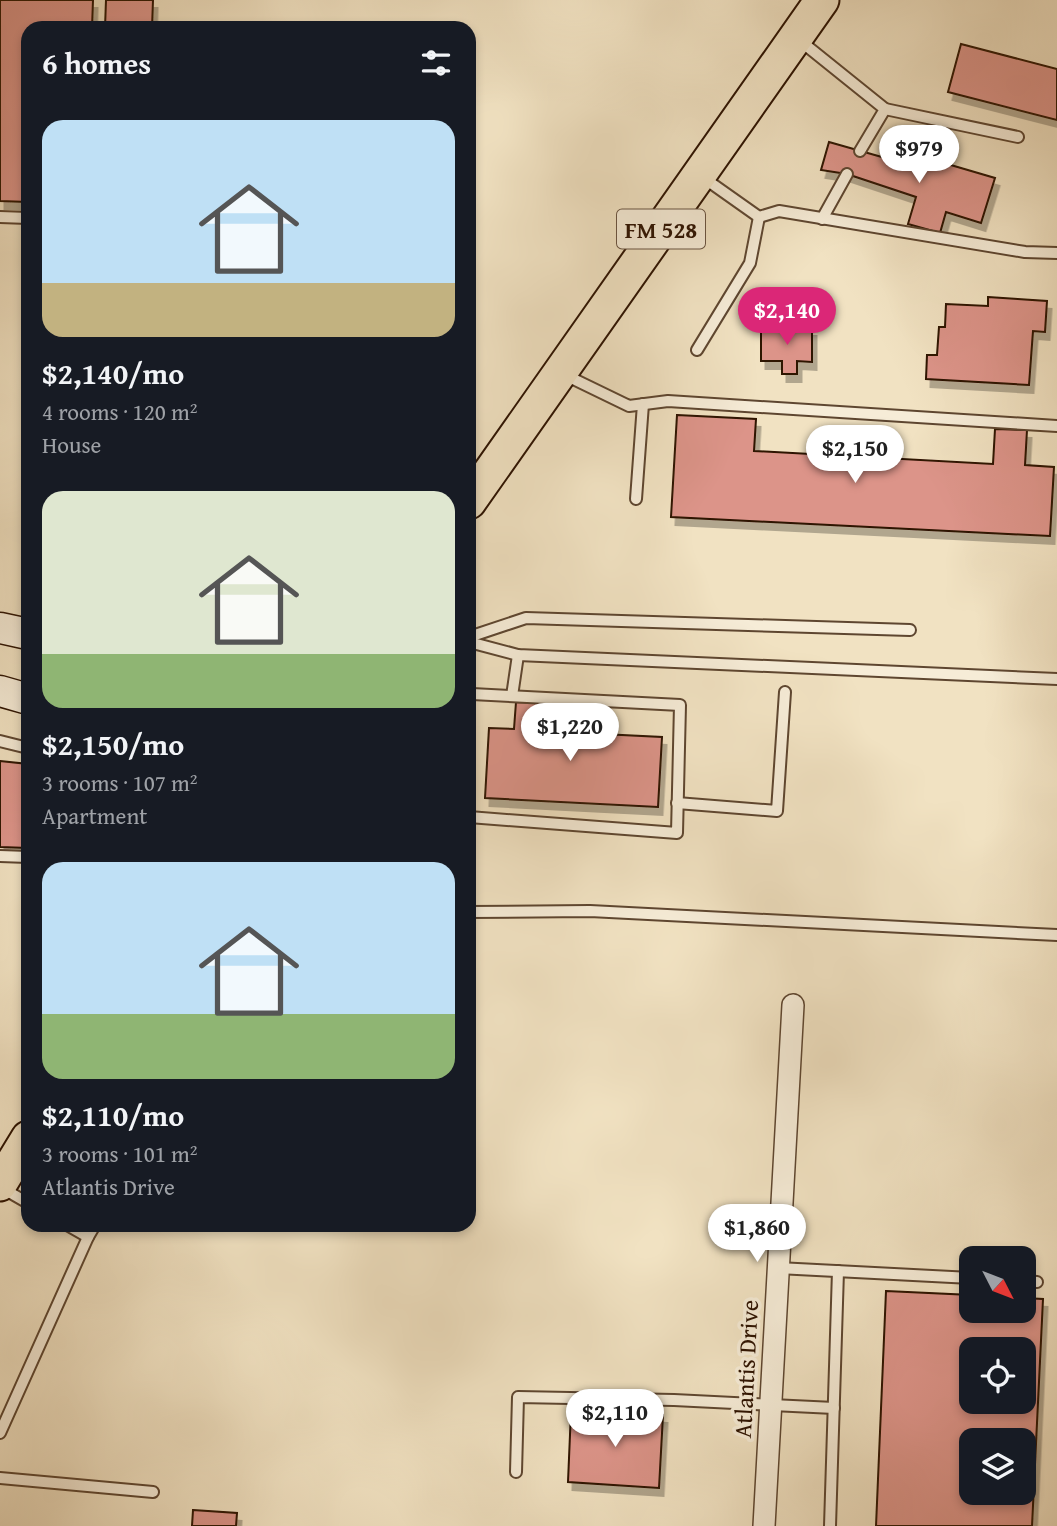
<!DOCTYPE html>
<meta charset="utf-8">
<style>
body{margin:0;font-family:"Gentium Book Plus",serif;background:#242831;color:#f1f3f6;height:100vh;display:flex;flex-direction:column;font-size:26px;white-space:nowrap}
*{box-sizing:border-box;margin:0}
p{font-size:23px;color:#9ea1a6}
.icon{flex:none;width:38px;height:38px;fill:none;stroke:currentColor;stroke-width:2;stroke-linecap:round;stroke-linejoin:round}
.map{position:relative;flex:1;overflow:hidden}
.drawer{position:absolute;left:21px;top:21px;width:455px;height:1211px;display:flex;flex-direction:column;background:#171b24;border-radius:21px;box-shadow:0 4px 10px #0003}
.drawer>*{flex:none}
.needle{width:46px;rotate:132deg}
.fabs{position:absolute;left:959px;top:1246px;display:grid;gap:14px}
.fabs a{display:grid;place-items:center;width:77px;height:77px;border-radius:14px;background:#171b24;box-shadow:0 4px 10px #0003;font-size:35px}
.price{position:absolute;translate:-50% -60px;padding:0 16px;border-radius:24px;background:#fff;color:#222;font-size:23px;line-height:46px;filter:drop-shadow(0 2px 4px #0008)}
.price::after{content:'';position:absolute;left:50%;top:42px;width:21px;height:16px;margin-left:-10px;background:inherit;clip-path:polygon(0 0,100% 0,50% 100%)}
.price.selected{background:#db2777;color:#fff}
ul{padding:0;list-style:none}
li{display:grid;align-content:center;gap:14px;height:371px;padding:0 21px}
li span{display:grid;place-items:center;height:217px;border-radius:21px;color:#555}
li>.icon{margin-inline-start:auto}
span .icon{width:126px;height:126px;fill:#fffc;stroke-width:1}
li b{font-size:30px}
h2{display:flex;justify-content:space-between;align-items:center;height:84px;padding:0 21px;font-size:30px}
.map>svg:first-child{display:block}
</style>
<div class="map">
<svg width="1057" height="1526" viewBox="0 0 1057 1526">
<defs>
<filter id="shadow"><feDropShadow dx="4.5" dy="8" stdDeviation="0" flood-color="#0004"/></filter>
</defs>
<rect width="100%" height="100%" fill="#f1e2c2"/>
<filter id="stains"><feTurbulence type="fractalNoise" baseFrequency=".00286" numOctaves="4"/><feColorMatrix values="0 0 0 0 .2 0 0 0 0 .09 0 0 0 0 .02 0 0 0 .5 -.17"/></filter>
<radialGradient id="worn" r=".72"><stop offset=".6" stop-color="#630" stop-opacity="0"/><stop offset="1" stop-color="#630" stop-opacity=".3"/></radialGradient>
<g fill="#dc9489" stroke="#2d1200" stroke-width="2" fill-rule="evenodd" filter="url(#shadow)">
<path d="M0,0H93L92,28H28V202L0,201Z"/>
<path d="M106,0H153L152,28H105Z"/>
<path d="M961,44L1057,69V120L948,92Z"/>
<path d="M829,142L924,169L927,158L995,178L981,223L946,212L940,233L908,224L916,197L847,174L821,170Z"/>
<path d="M988,297L1047,301L1045,332L1033,331L1029,385L926,379L927,355H937L939,327H945L946,304L988,306Z"/>
<path d="M761,328H812V362L797,361V374H782V361H761Z"/>
<path d="M677,415L756,419L754,451L993,464L995,429L1027,430L1025,465L1054,467L1050,536L671,517Z"/>
<path d="M516,702L562,704L561,732L662,737L658,807L485,798L489,728L514,729Z"/>
<path d="M0,761L28,764V848L0,847Z"/>
<path d="M886,1291L971,1295V1311H1024V1298L1043,1299L1032,1526H876ZM971,1349H1024V1402H971ZM971,1440H1024V1493H971Z"/>
<path d="M571,1411L663,1415L659,1488L568,1482Z"/>
<path d="M193,1510L237,1513L236,1526H192Z"/>
</g>
<g fill="none" stroke-linecap="round" stroke-linejoin="round">
<g stroke="#5e4630" stroke-width="14">
<g id="lane">
<path d="M798,39L885,109L860,151"/>
<path d="M885,109L1018,137"/>
<path d="M701,176L759,217L779,211L1025,252L1057,253"/>
<path d="M0,217L28,218"/>
<path d="M822,219L847,174"/>
<path d="M697,350L750,263L759,217"/>
<path d="M563,374L629,406L668,401L1057,426"/>
<path d="M636,499L643,404"/>
<path d="M469,637L526,618L910,630"/>
<path d="M469,642L518,655L1057,679"/>
<path d="M512,696L518,655"/>
<path d="M469,699L472,694L680,705L677,833L469,817"/>
<path d="M0,741L28,748"/>
<path d="M677,803L777,811L785,692"/>
<path d="M0,856L28,857"/>
<path d="M469,912L590,911L1057,935"/>
<path d="M2,1188L28,1203"/>
<path d="M67,1225L88,1237L95,1225"/>
<path d="M778,1268L971,1278"/>
<path d="M1024,1281L1037,1282"/>
<path d="M0,1433L88,1237"/>
<path d="M516,1472L518,1397L674,1400L834,1408"/>
<path d="M0,1478L153,1492"/>
<path d="M830,1526L838,1271"/>
</g>
</g>
<g stroke="#5e4630" stroke-width="24">
<path id="street" d="M764,1526L793,1005"/>
</g>
<g stroke="#2d1200" stroke-width="33">
<g id="secondary">
<path d="M0,628L28,634"/>
<path d="M0,691L28,699"/>
</g>
</g>
<g stroke="#2d1200" stroke-width="37">
<g id="primary">
<path d="M469,502L822,0"/>
<path d="M0,1184L28,1138"/>
</g>
</g>
<use href="#lane" stroke="#f6ecd7" stroke-width="10"/>
<use href="#street" stroke="#f6ecd7" stroke-width="21"/>
<use href="#secondary" stroke="#f6ecd7" stroke-width="30"/>
<use href="#primary" stroke="#f1e2c2" stroke-width="33"/>
</g>
<g text-anchor="middle" dominant-baseline="central" stroke-width="7" stroke-linejoin="round" paint-order="stroke">
<rect fill="#f6ecd7" stroke="#695340" stroke-width="2" x="617" y="209.5" width="88" height="39" rx="5"/>
<g font-size="23" font-weight="bold" fill="#2d1200">
<text x="661" y="229">FM 528</text>
</g>
<g font-size="24" fill="#2d1200" stroke="#f6ecd7">
<text transform="translate(746 1369) rotate(-87)">Atlantis Drive</text>
</g>
</g>
<rect width="100%" height="100%" filter="url(#stains)"/>
<rect width="100%" height="100%" fill="url(#worn)"/>
</svg>
<div class="fabs">
<a><svg class="needle" viewBox="-14 -14 28 28"><path d="M0-13l5 13h-10z" fill="#e53935"/><path d="M0 13l5-13h-10z" fill="#9ea1a6"/></svg></a>
<a><svg class="icon" aria-label="locate" viewBox="0 0 24 24"><circle cx="12" cy="12" r="6"/><path d="M12 2v4M12 18v4M2 12h4M18 12h4"/></svg></a>
<a><svg class="icon" aria-label="layers" viewBox="0 0 24 24"><path d="M12 4l9 5-9 5-9-5zM3 14l9 5 9-5"/></svg></a>
</div>
<b class="price" style="left:919px;top:185px">$979</b>
<b class="price selected" style="left:787px;top:347px">$2,140</b>
<b class="price" style="left:855px;top:485px">$2,150</b>
<b class="price" style="left:570px;top:763px">$1,220</b>
<b class="price" style="left:757px;top:1264px">$1,860</b>
<b class="price" style="left:615px;top:1449px">$2,110</b>
<section class="drawer">
<h2>6 homes<svg class="icon" aria-label="filters" viewBox="0 0 24 24"><path d="M4 7h16M4 17h16"/><circle cx="9" cy="7" r="2"/><circle cx="15" cy="17" r="2"/></svg></h2>
<ul>
<li><span style="background:linear-gradient(#bfe0f5 75%,#c2b280 0)"><svg class="icon" aria-label="home" viewBox="0 0 24 24"><path d="M3 11l9-7 9 7M6 9v11h12V9"/></svg></span><div><b>$2,140/mo</b><p>4 rooms · 120 m²</p><p>House</p></div></li>
<li><span style="background:linear-gradient(#dfe7d0 75%,#8fb573 0)"><svg class="icon" aria-label="home" viewBox="0 0 24 24"><path d="M3 11l9-7 9 7M6 9v11h12V9"/></svg></span><div><b>$2,150/mo</b><p>3 rooms · 107 m²</p><p>Apartment</p></div></li>
<li><span style="background:linear-gradient(#bfe0f5 70%,#8fb573 0)"><svg class="icon" aria-label="home" viewBox="0 0 24 24"><path d="M3 11l9-7 9 7M6 9v11h12V9"/></svg></span><div><b>$2,110/mo</b><p>3 rooms · 101 m²</p><p>Atlantis Drive</p></div></li>
</ul>
</section>
</div>
